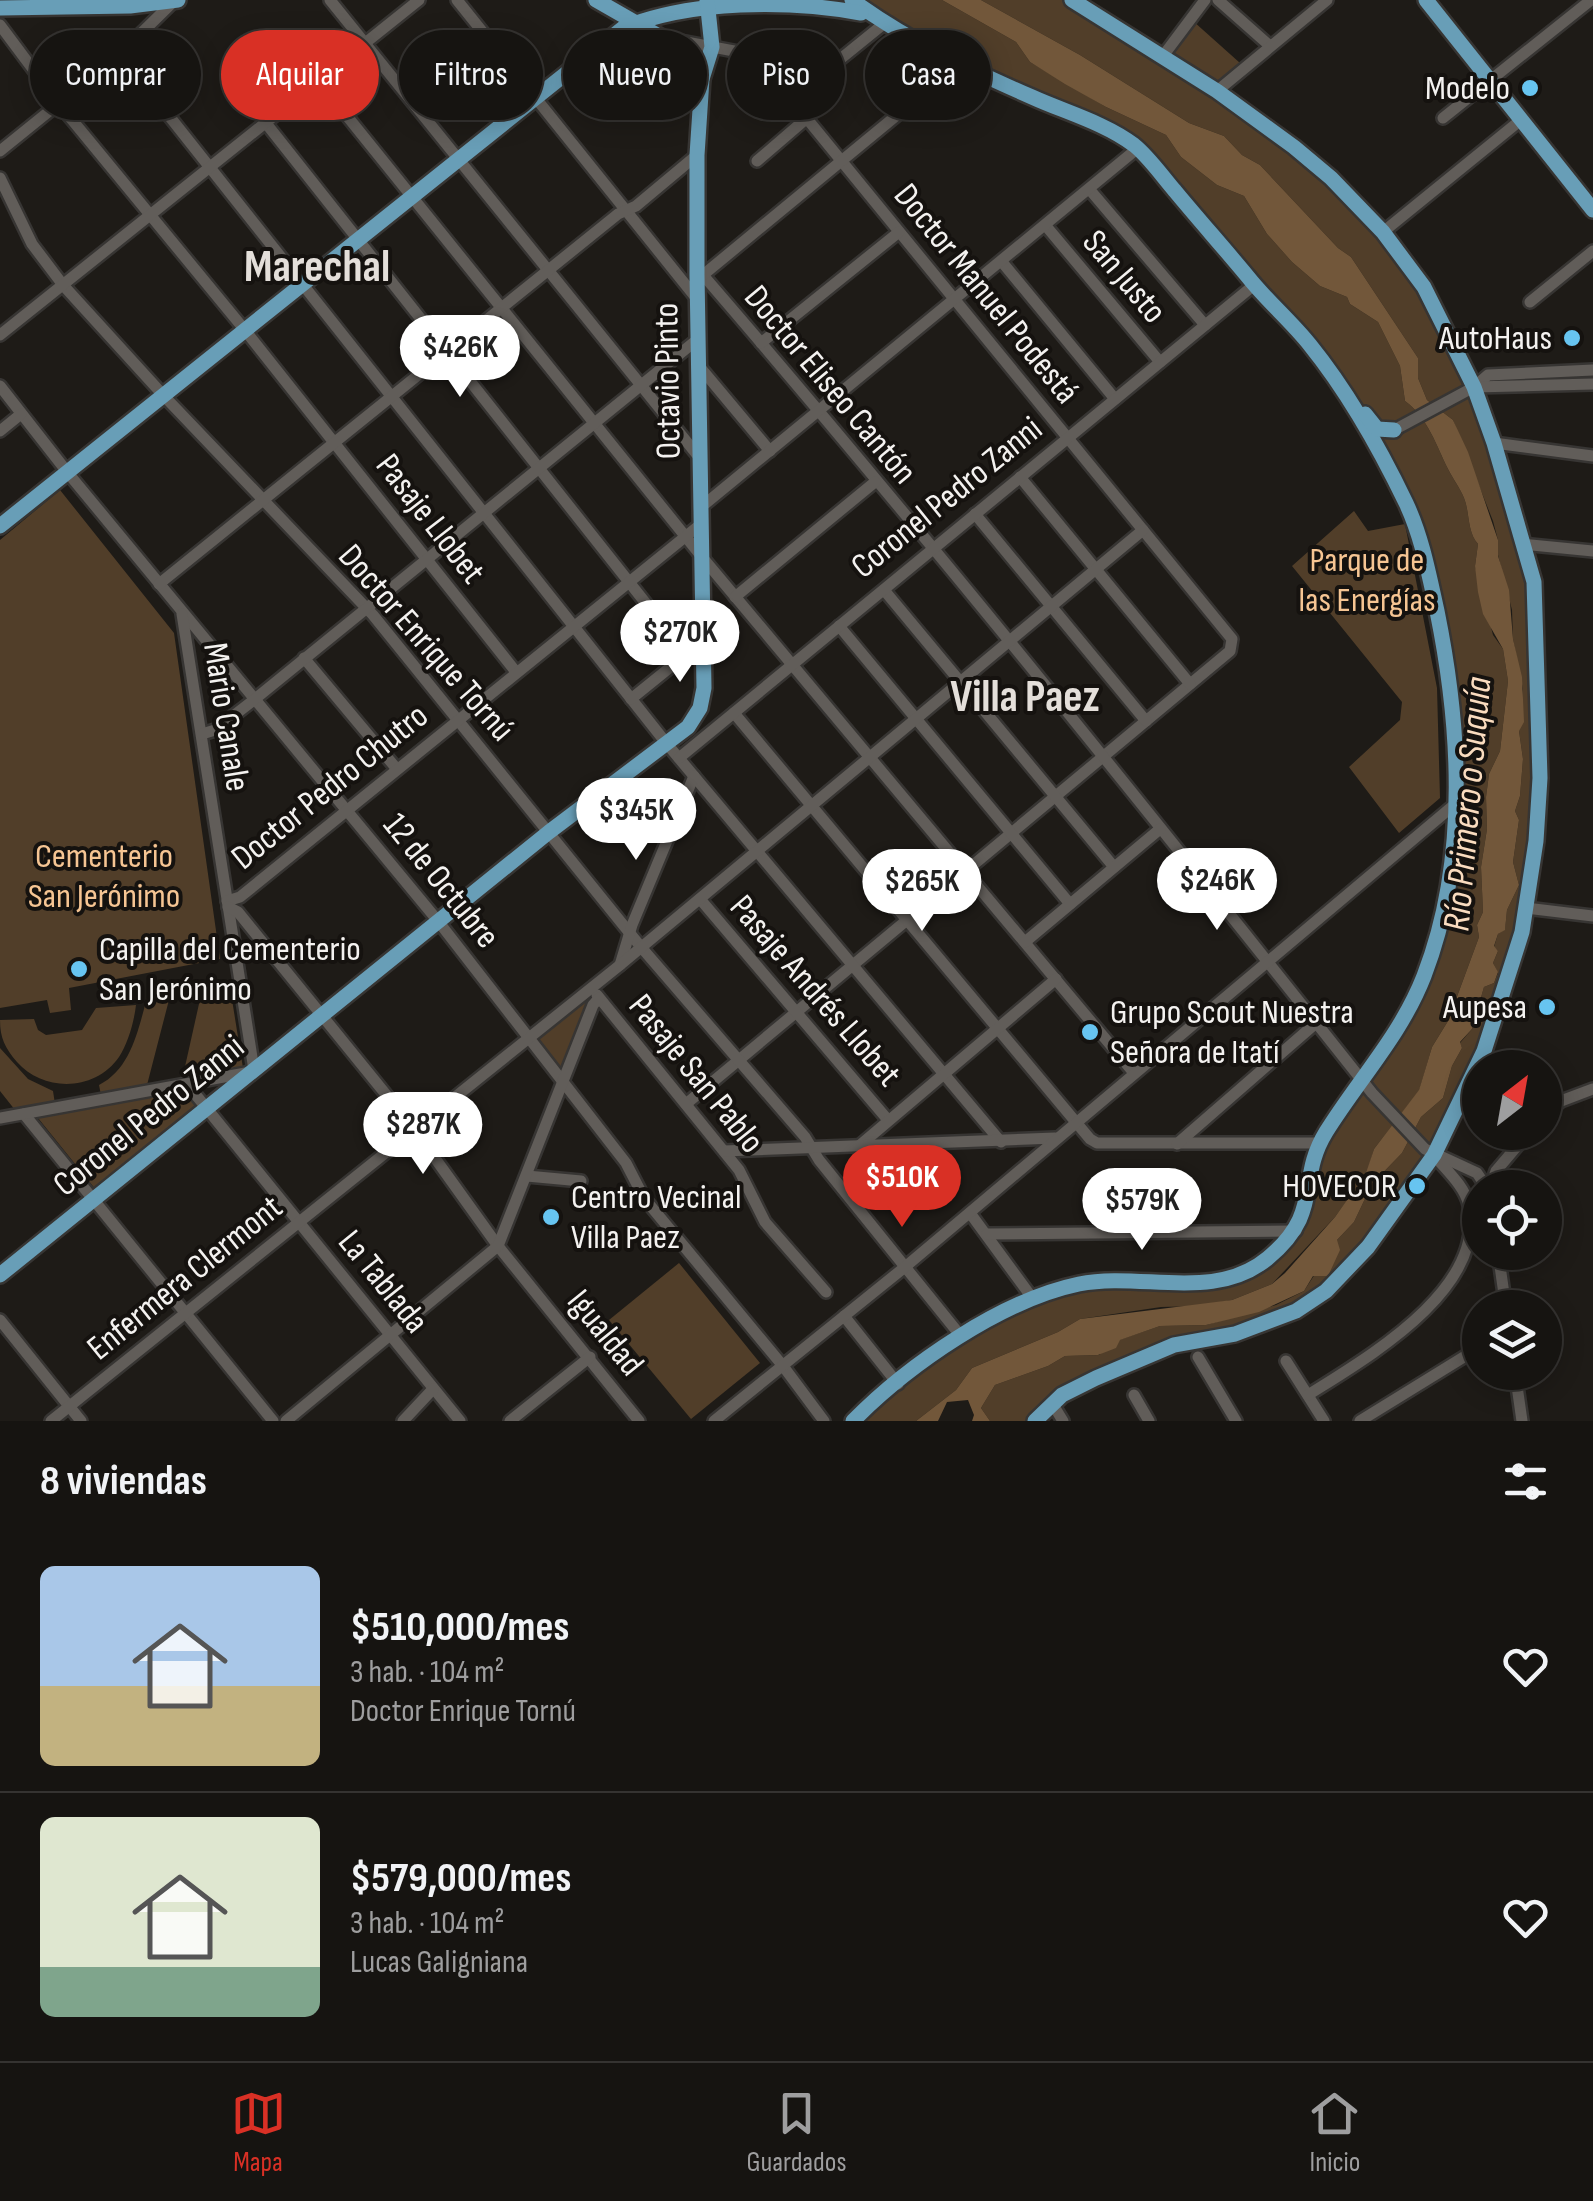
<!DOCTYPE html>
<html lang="es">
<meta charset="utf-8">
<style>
body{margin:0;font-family:"Sofia Sans Condensed",sans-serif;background:#23211f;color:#f1f3f6;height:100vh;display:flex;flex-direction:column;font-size:38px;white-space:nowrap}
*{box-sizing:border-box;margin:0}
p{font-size:32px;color:#9e9e9f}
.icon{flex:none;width:55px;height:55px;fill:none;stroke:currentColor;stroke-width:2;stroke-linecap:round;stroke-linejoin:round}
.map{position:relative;height:1421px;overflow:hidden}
.panel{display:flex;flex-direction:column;background:#161411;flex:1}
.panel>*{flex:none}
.top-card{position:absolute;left:30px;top:30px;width:1000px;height:90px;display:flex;gap:20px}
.needle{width:65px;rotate:31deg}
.controls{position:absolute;left:1462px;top:1050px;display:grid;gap:20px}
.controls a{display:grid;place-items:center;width:100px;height:100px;border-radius:50%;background:#161411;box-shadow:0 5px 25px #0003,0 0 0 2px #353331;font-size:50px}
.price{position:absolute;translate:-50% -85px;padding:0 22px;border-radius:35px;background:#fff;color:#222;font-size:32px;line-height:65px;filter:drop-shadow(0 2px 5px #0008)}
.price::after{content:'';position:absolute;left:50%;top:60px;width:30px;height:22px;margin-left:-15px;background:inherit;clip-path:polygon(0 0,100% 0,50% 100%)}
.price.active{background:#d93025;color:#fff}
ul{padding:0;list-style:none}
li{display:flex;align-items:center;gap:30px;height:250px;padding:0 40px}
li+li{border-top:2px solid #353331}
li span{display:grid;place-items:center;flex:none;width:280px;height:200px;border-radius:15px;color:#555}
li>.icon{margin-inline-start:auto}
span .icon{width:120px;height:120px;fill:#fffc;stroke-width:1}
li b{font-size:42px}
h2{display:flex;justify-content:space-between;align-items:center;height:120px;padding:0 40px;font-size:42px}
.pill{padding:0 35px;border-radius:45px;background:#161411;box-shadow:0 5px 25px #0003,0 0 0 2px #353331;font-size:35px;line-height:90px}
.pill.active{background:#d93025;color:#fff}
.tabs{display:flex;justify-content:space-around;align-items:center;height:140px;border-top:2px solid #353331;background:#161411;font-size:28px;color:#9e9e9f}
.tabs a{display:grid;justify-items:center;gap:5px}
.tabs .active{color:#d93025}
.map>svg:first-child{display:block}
</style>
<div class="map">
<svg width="1593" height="1421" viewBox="0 0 1593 1421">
<rect width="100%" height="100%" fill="#1e1b17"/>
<g fill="#513e29">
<path d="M852,0H942L1016,42L1030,62L1106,107L1166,135L1181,157L1217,185L1244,196L1267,234L1292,262L1320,286L1347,297L1350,304L1378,322L1400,366L1405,401C1428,418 1436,445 1448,469C1453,479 1460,488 1464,498C1470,513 1467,532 1478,544L1475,566L1493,635L1503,649L1508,681L1500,751L1489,774L1486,797L1487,829L1481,867L1483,912L1477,925L1479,937L1448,1021L1432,1047L1419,1091L1374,1149L1367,1173L1335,1217L1272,1284L1232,1300L1200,1306L1161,1307L1080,1319L1058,1332L972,1368L956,1390L916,1421H853L951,1341L1076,1284L1219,1281L1287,1241L1315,1161L1395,1036L1443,913L1455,740L1412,518L1324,365L1138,148L1037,99Z"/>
<path d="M981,0H1072L1217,91L1383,232L1450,334L1531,573L1540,778L1518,951L1434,1155L1317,1298L1096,1378L1035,1421H990L981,1408L995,1385L1048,1366L1065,1356L1099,1355L1119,1340L1160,1326L1206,1325L1276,1305L1304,1291L1337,1240L1354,1222L1372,1184L1402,1153L1421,1117L1443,1098L1452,1066L1462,1048L1460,1043L1472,1029L1484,987L1494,983L1498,973L1493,963L1498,951L1494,947L1498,934L1505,929L1507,910L1519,885L1513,862L1519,820L1515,811L1520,796L1523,759L1519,731L1523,689L1513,639L1512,610L1498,555V540L1493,521L1453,420L1427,400L1418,378V358L1351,257L1338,248L1260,165L1242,155L1224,136L1189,123L1080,55Z"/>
<path d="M1193,21L1240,63L1217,85L1172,54Z"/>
<path d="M60,490L174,633L220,959L69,988L71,1010L50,1013L47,1000L0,1008V540Z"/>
<path d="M1354,511L1368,531L1405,524L1437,688L1440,798L1399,833L1349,767L1400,720L1402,702L1292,566Z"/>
<path d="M229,981L243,1068L182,1080L203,986Z"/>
<path d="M589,993L564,1075L534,1038Z"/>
<path d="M170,996L147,1085L101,1095L99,1085C131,1069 138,1030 147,998Z"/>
<path d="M136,1005C134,1022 128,1043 119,1057C95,1092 43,1092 17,1062C5,1048 0,1038 0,1020L34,1019L38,1030L46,1035L82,1030L96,1008Z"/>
<path d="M0,1048L28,1079L53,1091L55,1104L15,1110L0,1091Z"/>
<path d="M185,1091L201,1105L96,1190L38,1118Z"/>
<path d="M679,1263L760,1363L691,1419L609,1320Z"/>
</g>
<path fill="#72573a" d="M942,0H981L1080,55L1189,123L1224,136L1242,155L1260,165L1338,248L1351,257L1418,358V378L1427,400L1453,420L1468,452L1498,540V556L1509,590L1513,639L1522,677L1524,722L1519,731L1523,759L1520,796L1515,811L1519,820L1513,862L1519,885L1507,910L1505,930L1498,934L1494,946L1498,951L1493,963L1498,972L1494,983L1484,987L1472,1029L1460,1042L1462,1048L1452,1066L1443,1098L1421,1117L1402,1153L1372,1184L1354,1222L1337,1240L1340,1250L1328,1276H1313L1304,1291L1259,1312L1206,1325L1160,1326L1120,1340L1116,1348L1098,1355L1065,1356L1048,1366L995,1385L981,1408L990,1421H972L974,1415L968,1400L947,1402L938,1421H916L956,1390L972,1368L1058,1332L1080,1319L1232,1300L1272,1284L1285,1273L1335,1217L1366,1173L1374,1149L1419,1090L1432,1047L1448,1021L1479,937L1477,925L1483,912L1481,867L1487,829L1486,797L1489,774L1500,751L1508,681L1503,649L1483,614L1478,592L1475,566L1478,544C1467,532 1470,513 1464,498C1460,488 1453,479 1448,469C1436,445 1428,418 1405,401L1400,366L1378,322L1350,304L1347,297L1320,286L1292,262L1267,234L1244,196L1217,185L1181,157L1166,135L1106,107L1065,84L1030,62L1016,42Z"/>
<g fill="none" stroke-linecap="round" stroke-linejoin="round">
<g stroke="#373533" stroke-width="16">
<g id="minor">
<path d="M330,0L699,457"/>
<path d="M457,0L697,299"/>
<path d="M1218,0L1270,46"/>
<path d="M0,25L59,104L244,329L516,672"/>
<path d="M670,39L750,54L759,60L1232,639L1230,651L686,1104"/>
<path d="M120,54L667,744L1001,1142"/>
<path d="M1163,56L1205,0"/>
<path d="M318,80L702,557L1134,1073"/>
<path d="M1217,91L1327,0"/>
<path d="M791,99L886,22"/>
<path d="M1443,118L1591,0"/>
<path d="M265,122L686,654"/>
<path d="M0,151L120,54L173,2"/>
<path d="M757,161L807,118"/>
<path d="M0,178L32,244L63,285L164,396L373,615L641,947L805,1137L819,1160L960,1335"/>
<path d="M1090,190L1205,325"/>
<path d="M1046,226L1160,362"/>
<path d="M1383,232L1522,119"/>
<path d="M1002,262L1115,399"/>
<path d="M697,275H703C933,542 1153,817 1372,1093L1425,1149L1477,1173L1487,1188"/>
<path d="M703,275L959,64"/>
<path d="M1530,302L1593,251"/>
<path d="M0,335L419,0"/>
<path d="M761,343L899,232"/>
<path d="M699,366L770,451"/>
<path d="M0,386L68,473L438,921L626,1163L644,1198L783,1366L824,1421"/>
<path d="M1474,387L1488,375L1593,370"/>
<path d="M1394,430L1474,387L1593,384"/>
<path d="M0,431L21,414"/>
<path d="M1494,443L1593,456"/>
<path d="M1020,477L1190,684"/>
<path d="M700,508L1138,148"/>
<path d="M975,514L1146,721"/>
<path d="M1522,544L1593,551"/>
<path d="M159,584L618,214L636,206L697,155"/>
<path d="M884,590L1114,867"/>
<path d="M735,597L875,482"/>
<path d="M182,614L254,1070"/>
<path d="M839,626L1070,904"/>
<path d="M304,658L396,768"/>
<path d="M631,699L704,640"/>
<path d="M734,713L1090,1139L1097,1143H1321"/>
<path d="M202,734L215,730L255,699L698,339"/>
<path d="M679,758L1254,285"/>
<path d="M700,899L888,1120"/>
<path d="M227,901L240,897L701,524"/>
<path d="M228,907L238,912L414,1129L498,1246L639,1421"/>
<path d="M1526,908L1593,916"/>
<path d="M1025,942L1160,829"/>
<path d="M620,965L632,925L694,776"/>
<path d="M597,995L739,1170L765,1222L826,1292"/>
<path d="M187,1084L460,1421"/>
<path d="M24,1114L273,1421"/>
<path d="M1545,1114L1561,1101L1593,1089"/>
<path d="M0,1118L251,1072"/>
<path d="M1177,1144L1316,1023"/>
<path d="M859,1146L1056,979"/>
<path d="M724,1151L1055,1138"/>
<path d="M527,1176L581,1181"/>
<path d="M1490,1188L1496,1171L1529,1132"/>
<path d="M970,1213L1033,1299"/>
<path d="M987,1234L1296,1231"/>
<path d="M1498,1252L1506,1308"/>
<path d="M844,1316L898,1384"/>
<path d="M0,1320L81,1421"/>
<path d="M1198,1357L1236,1421"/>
<path d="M1286,1361L1324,1421"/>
<path d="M1515,1372L1522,1421"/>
<path d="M1134,1395L1149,1421"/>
<path d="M1308,1395C1366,1358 1487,1290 1469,1205C1464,1185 1446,1170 1434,1155"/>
<path d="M1052,1403L1063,1421"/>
<path d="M51,1421L620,965L1143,530"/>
<path d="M286,1421L498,1246L593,1005L599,998"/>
<path d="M403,1421L433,1389"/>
<path d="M510,1421L590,1357"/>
<path d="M714,1421L905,1267L1454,805"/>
<path d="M1360,1421L1480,1347"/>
</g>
</g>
<g stroke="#373533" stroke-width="20">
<g id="major">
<path d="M596,0L678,47L689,57L702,79"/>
<path d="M852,0C906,40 970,70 1032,97C1065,112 1105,123 1134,145C1149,157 1162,176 1175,191C1199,220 1224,248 1248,277C1267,301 1291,321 1310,345C1348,392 1380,449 1406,503C1422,537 1429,575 1437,611C1461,729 1468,862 1424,976C1401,1035 1359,1079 1326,1132C1296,1181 1324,1211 1268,1258C1214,1303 1141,1271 1079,1284C1002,1300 908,1365 853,1421"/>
<path d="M1426,0L1593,210"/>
<path d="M0,8L130,6L178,0"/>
<path d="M1365,414L1377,429L1394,430"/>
<path d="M0,526L623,28C692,0 788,0 861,13"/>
<path d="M0,1275L549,832L688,727L700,708L704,688L697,275V155L702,79L712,47L707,0"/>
<path d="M1035,1421L1062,1395L1096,1378L1174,1345L1235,1334L1296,1311L1326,1291L1368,1247L1434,1155L1484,1051L1522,932L1536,841L1540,778L1534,582L1494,443L1474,387L1424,287L1383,232L1331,178L1294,147L1217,91L1072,0"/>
</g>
</g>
<use href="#minor" stroke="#615d59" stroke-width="11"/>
<use href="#major" stroke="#689eb7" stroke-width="15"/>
</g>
<g fill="#67c4f0" stroke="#15120f" stroke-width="4">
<circle cx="1530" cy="88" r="10"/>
<circle cx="1572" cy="338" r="10"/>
<circle cx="79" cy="969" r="10"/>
<circle cx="1547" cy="1007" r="10"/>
<circle cx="1090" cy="1032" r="10"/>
<circle cx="1417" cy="1186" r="10"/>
<circle cx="551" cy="1217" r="10"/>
</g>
<g text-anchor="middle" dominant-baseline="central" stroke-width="8" stroke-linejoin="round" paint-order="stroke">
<g font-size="35" fill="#f4f2f0" stroke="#15120f" text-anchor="end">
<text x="1510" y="88">Modelo</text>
<text x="1552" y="338">AutoHaus</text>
<text x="99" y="949" text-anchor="start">Capilla del Cementerio<tspan x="99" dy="40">San Jerónimo</tspan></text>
<text x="1527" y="1007">Aupesa</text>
<text x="1110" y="1012" text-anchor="start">Grupo Scout Nuestra<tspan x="1110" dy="40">Señora de Itatí</tspan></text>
<text x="1397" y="1186">HOVECOR</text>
<text x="571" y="1197" text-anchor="start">Centro Vecinal<tspan x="571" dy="40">Villa Paez</tspan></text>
</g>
<g font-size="35" fill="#f4f2f0" stroke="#15120f">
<text transform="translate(1124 277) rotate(50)">San Justo</text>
<text transform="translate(986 294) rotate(51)">Doctor Manuel Podestá</text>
<text transform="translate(668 381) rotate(-91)">Octavio Pinto</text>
<text transform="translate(830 385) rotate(50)">Doctor Eliseo Cantón</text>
<text transform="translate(947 498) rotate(-39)">Coronel Pedro Zanni</text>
<text transform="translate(430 519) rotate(52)">Pasaje Llobet</text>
<text transform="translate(426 643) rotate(49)">Doctor Enrique Tornú</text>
<text transform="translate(226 717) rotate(81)">Mario Canale</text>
<text transform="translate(330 787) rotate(-39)">Doctor Pedro Chutro</text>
<text transform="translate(441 881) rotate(51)">12 de Octubre</text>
<text transform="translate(815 991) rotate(49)">Pasaje Andrés Llobet</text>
<text transform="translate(696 1074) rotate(51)">Pasaje San Pablo</text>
<text transform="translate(149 1116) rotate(-39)">Coronel Pedro Zanni</text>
<text transform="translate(185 1278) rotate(-39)">Enfermera Clermont</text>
<text transform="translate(383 1282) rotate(51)">La Tablada</text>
<text transform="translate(605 1333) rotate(51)">Igualdad</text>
</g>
<g font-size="35" fill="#f6c593" stroke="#15120f">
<text x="1367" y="560">Parque de<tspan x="1367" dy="40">las Energías</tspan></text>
<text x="104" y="856">Cementerio<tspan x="104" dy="40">San Jerónimo</tspan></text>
</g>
<g font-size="38" font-style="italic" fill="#fadcbf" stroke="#15120f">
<text transform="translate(1468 804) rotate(-85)">Río Primero o Suquía</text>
</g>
<g font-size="45" font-weight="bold" fill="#e4dfda" stroke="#15120f">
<text x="317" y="267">Marechal</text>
<text x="1025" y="697">Villa Paez</text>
</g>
</g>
</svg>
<div class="controls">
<a><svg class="needle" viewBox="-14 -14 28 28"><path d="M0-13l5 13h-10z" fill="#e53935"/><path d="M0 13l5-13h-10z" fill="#9e9e9f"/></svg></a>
<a><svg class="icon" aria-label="locate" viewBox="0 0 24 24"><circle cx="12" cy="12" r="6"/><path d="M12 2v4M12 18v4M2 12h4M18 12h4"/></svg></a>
<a><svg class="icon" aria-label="layers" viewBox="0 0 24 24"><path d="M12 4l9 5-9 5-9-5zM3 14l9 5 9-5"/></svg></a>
</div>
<b class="price" style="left:460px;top:400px">$426K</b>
<b class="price" style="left:680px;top:685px">$270K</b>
<b class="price" style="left:636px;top:863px">$345K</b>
<b class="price" style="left:1217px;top:933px">$246K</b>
<b class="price" style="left:922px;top:934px">$265K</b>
<b class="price" style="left:423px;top:1177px">$287K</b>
<b class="price active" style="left:902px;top:1230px">$510K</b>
<b class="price" style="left:1142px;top:1253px">$579K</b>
<div class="top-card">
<a class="pill">Comprar</a>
<a class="pill active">Alquilar</a>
<a class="pill">Filtros</a>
<a class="pill">Nuevo</a>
<a class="pill">Piso</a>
<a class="pill">Casa</a>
</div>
</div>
<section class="panel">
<h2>8 viviendas<svg class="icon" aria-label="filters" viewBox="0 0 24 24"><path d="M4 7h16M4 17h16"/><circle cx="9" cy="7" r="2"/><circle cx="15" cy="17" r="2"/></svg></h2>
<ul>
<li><span style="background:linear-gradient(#a9c7e8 60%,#c2b280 0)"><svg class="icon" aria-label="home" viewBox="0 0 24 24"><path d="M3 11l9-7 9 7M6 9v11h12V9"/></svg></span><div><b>$510,000/mes</b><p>3 hab. · 104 m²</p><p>Doctor Enrique Tornú</p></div><svg class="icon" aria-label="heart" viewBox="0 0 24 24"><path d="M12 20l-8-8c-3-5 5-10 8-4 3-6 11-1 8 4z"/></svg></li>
<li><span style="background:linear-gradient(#dfe7d0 75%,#7fa58c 0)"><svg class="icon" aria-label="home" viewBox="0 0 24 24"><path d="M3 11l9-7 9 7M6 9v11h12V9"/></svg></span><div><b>$579,000/mes</b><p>3 hab. · 104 m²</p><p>Lucas Galigniana</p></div><svg class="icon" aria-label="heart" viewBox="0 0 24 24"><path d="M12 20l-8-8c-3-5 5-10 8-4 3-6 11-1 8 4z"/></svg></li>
</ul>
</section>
<nav class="tabs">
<a class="active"><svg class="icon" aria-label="map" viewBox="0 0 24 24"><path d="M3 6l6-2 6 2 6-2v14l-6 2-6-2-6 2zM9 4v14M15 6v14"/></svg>Mapa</a>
<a><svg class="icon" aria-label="saved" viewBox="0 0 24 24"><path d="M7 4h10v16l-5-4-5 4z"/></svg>Guardados</a>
<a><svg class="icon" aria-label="home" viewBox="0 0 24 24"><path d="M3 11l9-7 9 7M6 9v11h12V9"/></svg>Inicio</a>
</nav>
